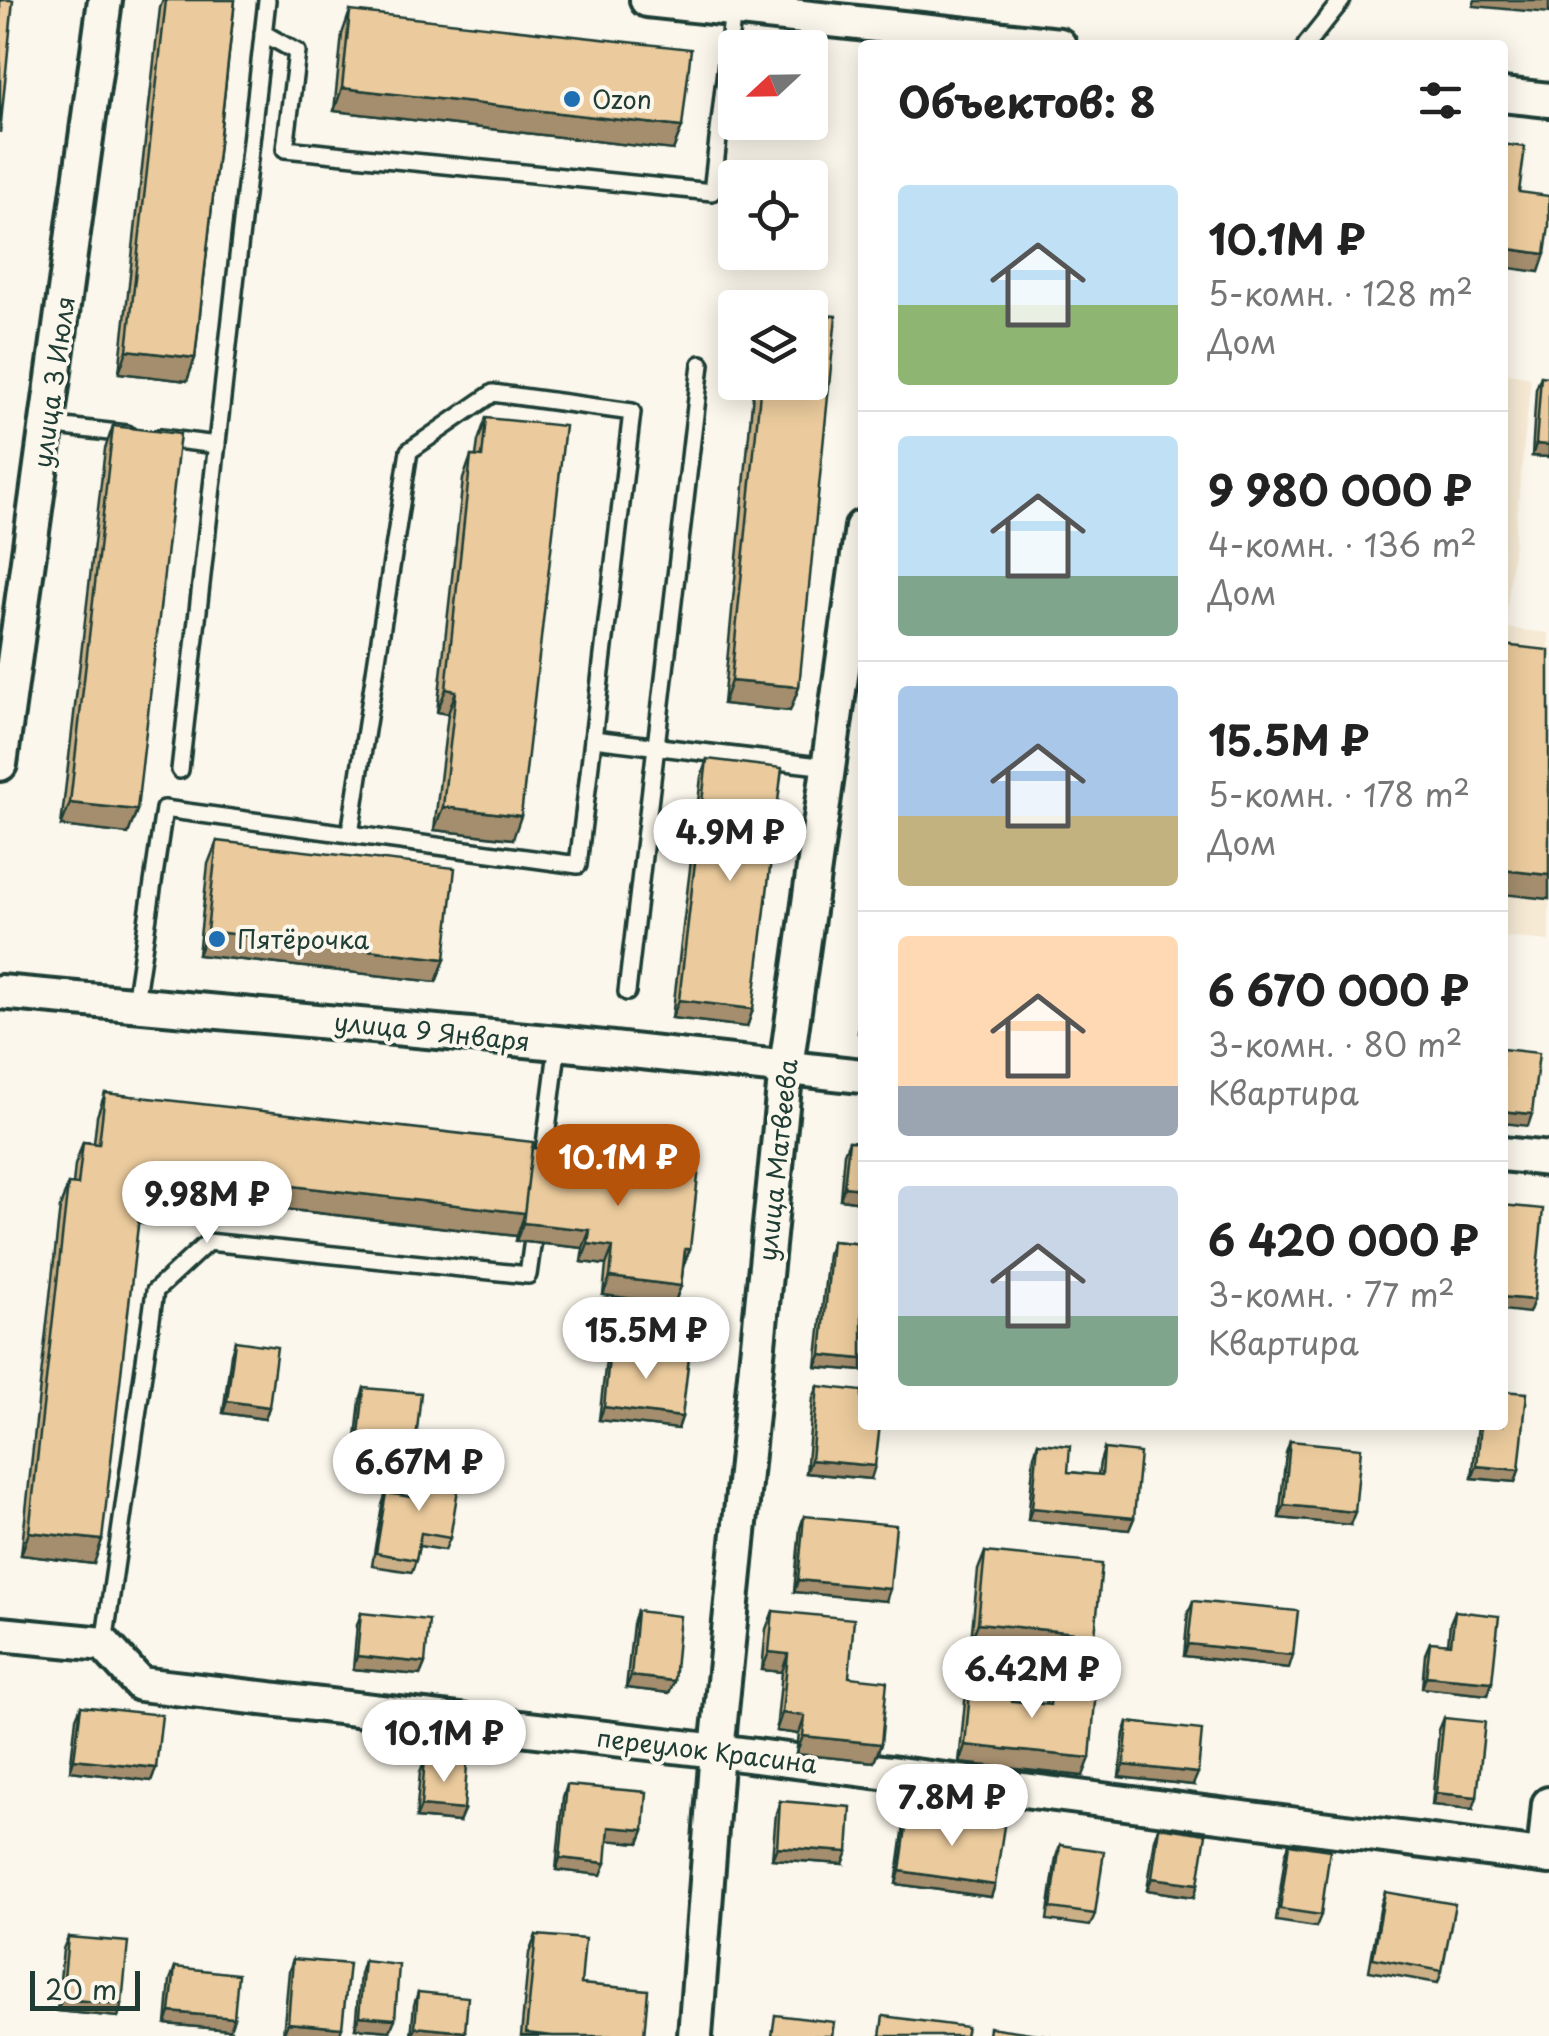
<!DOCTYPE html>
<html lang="ru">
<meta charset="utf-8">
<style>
body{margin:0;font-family:"Playpen Sans",sans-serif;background:#f2f2f2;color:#222;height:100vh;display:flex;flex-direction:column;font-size:38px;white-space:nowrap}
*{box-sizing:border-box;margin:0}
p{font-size:32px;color:#767676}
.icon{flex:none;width:55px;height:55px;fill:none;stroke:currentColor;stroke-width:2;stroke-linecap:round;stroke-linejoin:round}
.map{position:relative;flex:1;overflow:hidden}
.drawer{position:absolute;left:858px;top:40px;width:650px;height:1390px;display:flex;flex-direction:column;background:#fff;border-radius:10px;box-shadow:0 5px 25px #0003}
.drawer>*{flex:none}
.needle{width:65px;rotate:248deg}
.fabs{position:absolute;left:718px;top:30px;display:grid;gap:20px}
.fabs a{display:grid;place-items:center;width:110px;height:110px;border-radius:10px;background:#fff;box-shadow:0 5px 25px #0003;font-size:50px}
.scale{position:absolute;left:30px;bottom:25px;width:110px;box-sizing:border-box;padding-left:10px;border:5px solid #1f3d34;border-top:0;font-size:28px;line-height:35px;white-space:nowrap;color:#1f3d34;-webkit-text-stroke:8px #fbf7ec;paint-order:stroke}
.price{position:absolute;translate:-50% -85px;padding:0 22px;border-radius:35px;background:#fff;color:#222;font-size:32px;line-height:65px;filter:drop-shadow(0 2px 5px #0008)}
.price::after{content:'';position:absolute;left:50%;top:60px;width:30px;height:22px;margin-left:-15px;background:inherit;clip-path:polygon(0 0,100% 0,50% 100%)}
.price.selected{background:#b45309;color:#fff}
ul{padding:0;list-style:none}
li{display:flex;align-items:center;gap:30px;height:250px;padding:0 40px}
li+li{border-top:2px solid #e0e0e0}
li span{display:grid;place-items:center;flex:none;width:280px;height:200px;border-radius:10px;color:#555}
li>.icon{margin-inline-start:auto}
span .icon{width:120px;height:120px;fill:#fffc;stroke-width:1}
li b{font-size:42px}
h2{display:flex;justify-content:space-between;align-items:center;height:120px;padding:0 40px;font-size:42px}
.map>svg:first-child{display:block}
</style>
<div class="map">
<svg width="1549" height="2036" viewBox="0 0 1549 2036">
<rect width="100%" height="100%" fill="#fbf7ec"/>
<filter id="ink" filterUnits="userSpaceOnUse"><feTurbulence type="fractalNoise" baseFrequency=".01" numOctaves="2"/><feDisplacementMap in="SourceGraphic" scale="20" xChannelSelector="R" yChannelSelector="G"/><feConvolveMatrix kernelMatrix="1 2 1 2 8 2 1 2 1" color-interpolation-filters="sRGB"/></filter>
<g filter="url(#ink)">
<path fill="#f6ead4" d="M1503,373L1531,378L1505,628L1549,633V941L1503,937Z"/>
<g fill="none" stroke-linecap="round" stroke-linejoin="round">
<g stroke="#1f3d34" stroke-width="22">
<g id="service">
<path d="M263,33L297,52L285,149L712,192L733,9"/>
<path d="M1306,45L1342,0"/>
<path d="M47,425L127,434"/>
<path d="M160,438L217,445"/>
<path d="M593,739L828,767"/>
<path d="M180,770L267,0"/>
<path d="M627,992L701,364"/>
<path d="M135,1003L164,809L578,865L632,412L493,393L409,451L350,834"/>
<path d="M542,1168L558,1043"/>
<path d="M104,1644L155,1291L208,1242L528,1275L535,1225"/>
</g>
</g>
<g stroke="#1f3d34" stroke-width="40">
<g id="minor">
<path d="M647,0L1059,45"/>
<path d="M1502,95L1549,100"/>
<path d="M0,764L105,0"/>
<path d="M0,992L558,1043L862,1076"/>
<path d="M1502,1154L1549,1159"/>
<path d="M0,1634L104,1644L140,1684L717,1751L1549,1857"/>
<path d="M1544,1856L1549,1804"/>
<path d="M695,2036L717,1751L786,1067L862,527"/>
</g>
</g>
<use href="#service" stroke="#fbf7ec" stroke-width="15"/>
<use href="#minor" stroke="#fbf7ec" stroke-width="32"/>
</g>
<g fill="#caaf87" stroke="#1f3d34" stroke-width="2.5">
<path d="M163,0H235L195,358L187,381L119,373L160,8Z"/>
<path d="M350,11L682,127L673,150L334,111L342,34Z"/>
<path d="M1541,376L1549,457L1532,456L1536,389Z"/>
<path d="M754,382H810L799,687L790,711L723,704Z"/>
<path d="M486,418L513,839L434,830L448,714L437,712L463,479L471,456H476L478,441Z"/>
<path d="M113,426L137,810L128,834L61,826L105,449Z"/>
<path d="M707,759L753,1009L747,1027L672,1018L701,777Z"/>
<path d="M217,841L445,959L436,982L198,955L208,864Z"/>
<path d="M862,995V1033H858Z"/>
<path d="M105,1093L532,1148L683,1267L681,1286L674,1304L603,1295L606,1265L581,1262L583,1248L516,1241L517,1234V1236L152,1194L143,1223L138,1222L94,1564L21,1555L60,1207L68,1184L73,1185L75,1165L83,1142L94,1143L97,1116Z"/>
<path d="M849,1141L862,1142V1202L840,1199L844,1153Z"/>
<path d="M832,1241L862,1244V1371L816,1367L828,1254Z"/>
<path d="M235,1341L269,1407L265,1419L223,1413L231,1354Z"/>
<path d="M610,1348L682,1417L678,1429L599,1420L606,1360Z"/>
<path d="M818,1386L871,1479L806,1473L813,1398Z"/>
<path d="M364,1388L411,1452L355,1447L360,1400Z"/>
<path d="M1478,1425H1502L1519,1470L1515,1482L1472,1478Z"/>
<path d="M1290,1441L1350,1525L1279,1518L1286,1453Z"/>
<path d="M1038,1443L1068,1472L1098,1475L1100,1462L1104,1449L1134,1518L1129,1530L1028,1520L1034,1455Z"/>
<path d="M423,1465L450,1538L445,1550L419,1546L416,1560L412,1572L372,1566L382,1505L386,1493L415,1498L419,1477Z"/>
<path d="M804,1516L886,1601L794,1592L800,1528Z"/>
<path d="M985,1552L1095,1635L1089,1653L971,1641L978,1570Z"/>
<path d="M1193,1601L1289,1668L1184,1656L1188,1613Z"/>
<path d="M637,1611L674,1681L669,1693L626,1688L633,1624Z"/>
<path d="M773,1611L849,1677L881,1744L874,1762L796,1754L799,1734L776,1731L782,1672L762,1670L766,1629Z"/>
<path d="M1455,1611L1492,1682L1488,1695L1422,1688L1425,1654L1430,1642L1448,1644L1450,1623Z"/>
<path d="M361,1613L425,1663L420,1675L353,1669L357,1625Z"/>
<path d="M971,1683L1012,1701L1046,1704L1052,1686L1083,1776L959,1763L965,1701Z"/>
<path d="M81,1706L156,1768L151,1781L70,1771L76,1718Z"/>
<path d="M1444,1718L1473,1809L1432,1805L1439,1730Z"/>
<path d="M1128,1722L1193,1785L1119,1777L1124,1734Z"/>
<path d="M425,1759L459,1822L416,1818L420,1772Z"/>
<path d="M567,1785L644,1830L639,1843L608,1840L601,1875L556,1870L563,1797Z"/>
<path d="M780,1801L843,1864L772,1859L776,1813Z"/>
<path d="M908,1813L995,1885L991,1897L896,1884L904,1825Z"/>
<path d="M1159,1827L1198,1884L1194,1897L1147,1890L1155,1839Z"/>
<path d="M1289,1844L1321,1915L1316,1927L1276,1921L1285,1856Z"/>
<path d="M1060,1845L1095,1914L1090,1926L1047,1920L1056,1857Z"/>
<path d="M1385,1892L1442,1971L1438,1983L1369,1971L1381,1904Z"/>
<path d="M536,1935L581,1984L644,2036H521L529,1953Z"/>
<path d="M68,1937L122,2004L118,2017L57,2011L63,1949Z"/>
<path d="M293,1959L339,2036L283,2035L289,1971Z"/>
<path d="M364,1961L390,2031L355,2028L360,1974Z"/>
<path d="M175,1967L230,2030L166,2024L170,1980Z"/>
<path d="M418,1992L465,2032L463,2036H411L414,2005Z"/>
</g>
<g fill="#a48e6e" stroke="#1f3d34" stroke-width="2.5">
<path d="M1475,0H1549V13L1473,6Z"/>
<path d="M342,88L682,127L673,150L334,111Z"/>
<path d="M1502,248L1545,254L1539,272L1502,267Z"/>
<path d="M127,350L195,358L187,381L119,373Z"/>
<path d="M1536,444L1549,445V457L1532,456Z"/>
<path d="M731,681L799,687L790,711L723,704Z"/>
<path d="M446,689L456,691L448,714L437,712Z"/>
<path d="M70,803L137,810L128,834L61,826Z"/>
<path d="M443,807L521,816L513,839L434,830Z"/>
<path d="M1502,870L1549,875V899L1502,894Z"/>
<path d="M207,931L445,959L436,982L198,955Z"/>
<path d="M679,1000L753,1009L747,1027L672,1018Z"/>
<path d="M1502,1111L1532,1114L1528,1126L1502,1123Z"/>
<path d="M154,1170L525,1213L517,1236L146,1193Z"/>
<path d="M844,1187L862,1189V1202L840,1199Z"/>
<path d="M141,1199L151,1200L143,1223L132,1222Z"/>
<path d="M523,1223L590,1230L583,1248L516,1241Z"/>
<path d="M588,1244L613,1247L606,1265L581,1262Z"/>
<path d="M685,1249H690L683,1267Z"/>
<path d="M610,1277L681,1286L674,1304L603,1295Z"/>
<path d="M1502,1297L1534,1300L1529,1313L1502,1310Z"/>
<path d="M821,1355L862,1359V1371L816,1367Z"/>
<path d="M227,1401L269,1407L265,1419L223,1413Z"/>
<path d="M604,1407L682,1417L678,1429L599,1420Z"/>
<path d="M359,1435L416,1440L411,1452L355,1447Z"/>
<path d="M811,1460L875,1466L871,1479L806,1473Z"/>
<path d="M1477,1466L1519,1470L1515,1482L1472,1478Z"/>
<path d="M1284,1505L1355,1512L1350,1525L1279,1518Z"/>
<path d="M1032,1508L1134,1518L1129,1530L1028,1520Z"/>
<path d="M29,1532L102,1540L94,1564L21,1555Z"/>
<path d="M798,1580L890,1589L886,1601L794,1592Z"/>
<path d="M978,1623L1095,1635L1089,1653L971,1641Z"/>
<path d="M1188,1644L1293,1655L1289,1668L1184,1656Z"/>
<path d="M769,1652L788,1654L782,1672L762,1670Z"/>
<path d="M357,1656L425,1663L420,1675L353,1669Z"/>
<path d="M631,1676L674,1681L669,1693L626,1688Z"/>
<path d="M1426,1676L1492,1682L1488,1695L1422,1688Z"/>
<path d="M782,1713L805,1716L799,1734L776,1731Z"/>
<path d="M803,1736L881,1744L874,1762L796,1754Z"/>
<path d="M965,1745L1090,1758L1083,1776L959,1763Z"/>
<path d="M74,1759L156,1768L151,1781L70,1771Z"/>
<path d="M1124,1765L1198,1773L1193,1785L1119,1777Z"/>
<path d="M1436,1793L1477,1797L1473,1809L1432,1805Z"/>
<path d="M421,1806L464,1810L459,1822L416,1818Z"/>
<path d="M609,1827L644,1830L639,1843L604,1840Z"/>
<path d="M777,1847L848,1852L843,1864L772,1859Z"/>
<path d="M560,1858L606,1863L601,1875L556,1870Z"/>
<path d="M900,1871L995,1885L991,1897L896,1884Z"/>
<path d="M1152,1878L1198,1884L1194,1897L1147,1890Z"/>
<path d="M62,1999L122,2004L118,2017L57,2011Z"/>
<path d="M170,2012L234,2018L230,2030L166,2024Z"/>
<path d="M359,2016L395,2019L390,2031L355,2028Z"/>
<path d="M288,2023L342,2028L339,2036L283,2035Z"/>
<path d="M415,2027L465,2032L463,2036H412Z"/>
</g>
<g fill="#ebcb9d" stroke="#1f3d34" stroke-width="2.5">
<path d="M0,0H13L0,133Z"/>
<path d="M166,0H235L195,358L127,350Z"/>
<path d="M350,11L691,49L682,127L342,88Z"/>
<path d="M1502,144L1525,147L1519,192L1549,196V226L1545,254L1502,248Z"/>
<path d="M810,314L836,316L799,687L731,681L761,382H810Z"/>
<path d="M1541,376L1549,377V445L1536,444Z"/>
<path d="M486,418L565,426L521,816L443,807L456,691L446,689L471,456L482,457Z"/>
<path d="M113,426L180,434L137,810L70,803Z"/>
<path d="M1502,645L1549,650V875L1502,870Z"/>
<path d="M707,759L782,768L753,1009L679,1000Z"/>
<path d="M217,841L455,868L445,959L207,931Z"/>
<path d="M1502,1049L1539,1053L1532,1114L1502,1111Z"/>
<path d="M105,1093L533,1142L525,1213L154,1170L151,1200L141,1199L102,1540L29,1532L68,1184L78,1185L83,1142L99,1144Z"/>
<path d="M849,1141L862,1142V1189L844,1187Z"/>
<path d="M532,1148L699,1167L690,1249H685L681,1286L610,1277L613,1247L588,1244L590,1230L523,1223Z"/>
<path d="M1502,1205L1543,1209L1534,1300L1502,1297Z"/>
<path d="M832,1241L862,1244V1359L821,1355Z"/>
<path d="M235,1341L277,1347L269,1407L227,1401Z"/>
<path d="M610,1348L689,1357L682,1417L604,1407Z"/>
<path d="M818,1386L862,1391V1425H880L875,1466L811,1460Z"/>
<path d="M364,1388L421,1393L416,1440L359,1435Z"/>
<path d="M1502,1391L1527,1393L1519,1470L1477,1466L1481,1425H1502Z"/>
<path d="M1290,1441L1361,1448L1355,1512L1284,1505Z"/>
<path d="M1038,1443L1070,1446L1068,1472L1102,1475L1104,1449L1140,1453L1134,1518L1032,1508Z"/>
<path d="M423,1465L461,1471L450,1538L421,1533L416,1560L376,1553L386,1493L418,1498Z"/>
<path d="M804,1516L896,1525L890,1589L798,1580Z"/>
<path d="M985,1552L1102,1564L1095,1635L978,1623Z"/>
<path d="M1193,1601L1298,1611L1293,1655L1188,1644Z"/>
<path d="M637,1611L680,1616L674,1681L631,1676Z"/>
<path d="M773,1611L854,1619L849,1677L887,1681L881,1744L803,1736L805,1716L782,1713L788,1654L769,1652Z"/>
<path d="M1455,1611L1499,1616L1492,1682L1426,1676L1430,1642L1451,1644Z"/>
<path d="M361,1613L429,1620L425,1663L357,1656Z"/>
<path d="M971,1683L1014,1687L1012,1701L1050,1705L1052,1686L1096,1690L1090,1758L965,1745Z"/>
<path d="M81,1706L162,1715L156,1768L74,1759Z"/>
<path d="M1444,1718L1485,1722L1477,1797L1436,1793Z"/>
<path d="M1128,1722L1202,1730L1198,1773L1124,1765Z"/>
<path d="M425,1759L467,1764L464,1810L421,1806Z"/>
<path d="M567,1785L647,1792L644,1830L609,1827L606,1863L560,1858Z"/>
<path d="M780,1801L851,1807L848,1852L777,1847Z"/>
<path d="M908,1813L1004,1826L995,1885L900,1871Z"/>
<path d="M1159,1827L1206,1834L1198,1884L1152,1878Z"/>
<path d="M1289,1844L1330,1850L1321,1915L1280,1909Z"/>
<path d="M1060,1845L1104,1851L1095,1914L1051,1908Z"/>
<path d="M1385,1892L1455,1904L1442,1971L1373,1958Z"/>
<path d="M536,1935L585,1939L581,1984L648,1990L644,2036H553L526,2033Z"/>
<path d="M68,1937L128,1942L122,2004L62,1999Z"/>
<path d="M293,1959L349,1964L342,2028L288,2023Z"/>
<path d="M364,1961L399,1965L395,2019L359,2016Z"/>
<path d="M175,1967L238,1974L234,2018L170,2012Z"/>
<path d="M418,1992L468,1997L465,2032L415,2027Z"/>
<path d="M775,2015L834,2022L832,2036H772Z"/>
<path d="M883,2016L967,2027L965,2036H880Z"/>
<path d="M989,2027L1051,2036H988Z"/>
</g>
</g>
<g fill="#1f6fb2" stroke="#fbf7ec" stroke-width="4">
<circle cx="572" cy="99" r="10"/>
<circle cx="217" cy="939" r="10"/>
</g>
<g text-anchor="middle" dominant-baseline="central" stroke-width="8" stroke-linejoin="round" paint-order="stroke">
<g font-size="25" fill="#1f3d34" stroke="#fbf7ec" text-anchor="start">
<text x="592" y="99">Ozon</text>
<text x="237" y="939">Пятёрочка</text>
</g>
<g font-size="25" fill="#1f3d34" stroke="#fbf7ec">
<text transform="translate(53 382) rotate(-82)">улица 3 Июля</text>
<text transform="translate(432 1031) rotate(6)">улица 9 Января</text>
<text transform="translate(777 1160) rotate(-84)">улица Матвеева</text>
<text transform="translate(707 1750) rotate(7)">переулок Красина</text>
</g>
</g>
</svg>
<div class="fabs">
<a><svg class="needle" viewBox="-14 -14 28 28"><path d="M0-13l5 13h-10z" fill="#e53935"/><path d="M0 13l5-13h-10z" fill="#767676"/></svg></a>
<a><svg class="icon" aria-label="locate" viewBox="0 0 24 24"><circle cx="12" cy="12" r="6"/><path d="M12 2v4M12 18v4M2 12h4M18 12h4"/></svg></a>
<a><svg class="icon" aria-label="layers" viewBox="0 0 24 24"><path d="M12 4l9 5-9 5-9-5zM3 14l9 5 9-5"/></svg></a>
</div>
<div class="scale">20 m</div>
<b class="price" style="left:730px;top:884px">4.9M ₽</b>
<b class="price selected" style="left:618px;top:1209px">10.1M ₽</b>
<b class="price" style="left:207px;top:1246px">9.98M ₽</b>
<b class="price" style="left:646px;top:1382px">15.5M ₽</b>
<b class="price" style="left:419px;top:1514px">6.67M ₽</b>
<b class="price" style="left:1032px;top:1721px">6.42M ₽</b>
<b class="price" style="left:444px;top:1785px">10.1M ₽</b>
<b class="price" style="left:952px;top:1849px">7.8M ₽</b>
<section class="drawer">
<h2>Объектов: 8<svg class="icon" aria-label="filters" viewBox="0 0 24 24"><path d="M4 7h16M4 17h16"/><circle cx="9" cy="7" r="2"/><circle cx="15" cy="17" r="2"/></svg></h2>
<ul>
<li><span style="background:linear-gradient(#bfe0f5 60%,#8fb573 0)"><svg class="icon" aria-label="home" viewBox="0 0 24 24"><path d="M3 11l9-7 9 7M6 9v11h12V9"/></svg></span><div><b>10.1M ₽</b><p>5-комн. · 128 m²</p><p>Дом</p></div></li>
<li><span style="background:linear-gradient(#bfe0f5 70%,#7fa58c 0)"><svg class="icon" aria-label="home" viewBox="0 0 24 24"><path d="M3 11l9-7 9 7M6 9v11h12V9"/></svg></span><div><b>9 980 000 ₽</b><p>4-комн. · 136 m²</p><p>Дом</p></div></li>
<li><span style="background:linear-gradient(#a9c7e8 65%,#c2b280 0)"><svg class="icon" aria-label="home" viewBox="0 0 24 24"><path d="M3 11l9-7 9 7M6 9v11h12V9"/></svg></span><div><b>15.5M ₽</b><p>5-комн. · 178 m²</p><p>Дом</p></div></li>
<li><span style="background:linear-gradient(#ffd9b3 75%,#9aa5b1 0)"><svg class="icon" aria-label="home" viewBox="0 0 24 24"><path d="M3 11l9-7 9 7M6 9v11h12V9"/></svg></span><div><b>6 670 000 ₽</b><p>3-комн. · 80 m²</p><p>Квартира</p></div></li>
<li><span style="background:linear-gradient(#c9d6e8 65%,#7fa58c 0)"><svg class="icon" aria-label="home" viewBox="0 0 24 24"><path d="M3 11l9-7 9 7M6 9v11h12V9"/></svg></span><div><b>6 420 000 ₽</b><p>3-комн. · 77 m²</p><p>Квартира</p></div></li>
</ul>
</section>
</div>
